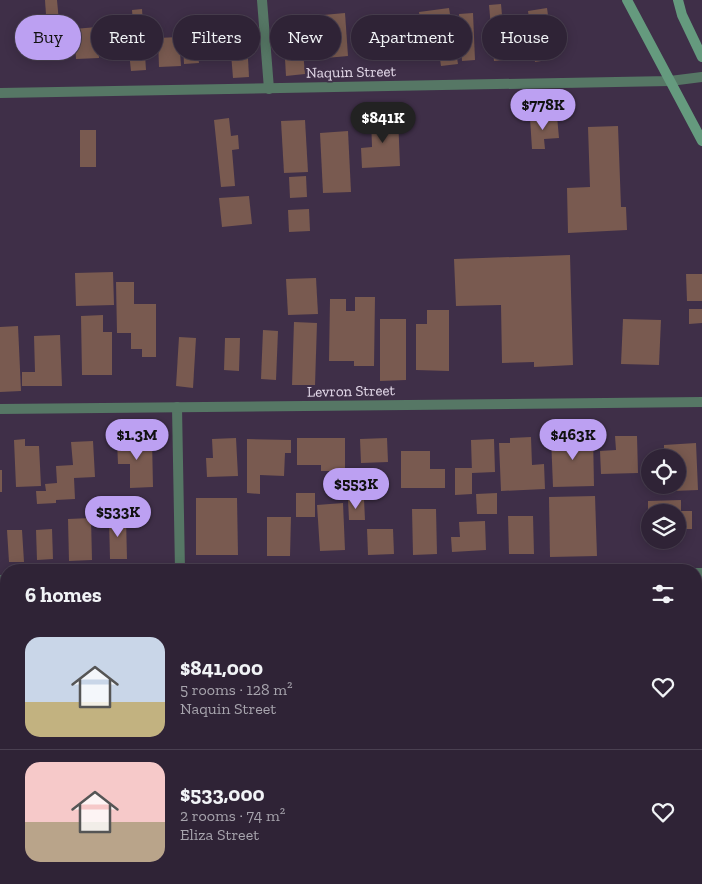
<!DOCTYPE html>
<meta charset="utf-8">
<style>
body{margin:0;font-family:"Zilla Slab",serif;background:#3b2f42;color:#f1f3f6;height:100vh;display:flex;flex-direction:column;font-size:19px;white-space:nowrap}
*{box-sizing:border-box;margin:0}
p{font-size:16px;color:#a7a4ad}
.icon{flex:none;width:28px;height:28px;fill:none;stroke:currentColor;stroke-width:2;stroke-linecap:round;stroke-linejoin:round}
.map{position:relative;flex:1;overflow:hidden}
.sheet{position:absolute;left:0px;top:564px;width:702px;height:321px;display:flex;flex-direction:column;background:#2f2336;border-radius:20px 20px 0 0;box-shadow:0 2px 12px #0003,0 0 0 1px #4a4051}
.sheet>*{flex:none}
.hud{position:absolute;left:15px;top:15px;width:672px;height:45px;display:flex;gap:10px}
.tools{position:absolute;left:641px;top:449px;display:grid;gap:10px}
.tools a{display:grid;place-items:center;width:45px;height:45px;border-radius:50%;background:#2f2336;box-shadow:0 2px 12px #0003,0 0 0 1px #4a4051;font-size:25px}
.price{position:absolute;translate:-50% -42px;padding:0 11px;border-radius:18px;background:#bca0f2;color:#111;font-size:16px;line-height:32px;filter:drop-shadow(0 1px 2px #0008)}
.price::after{content:'';position:absolute;left:50%;top:30px;width:15px;height:11px;margin-left:-8px;background:inherit;clip-path:polygon(0 0,100% 0,50% 100%)}
.price.selected{background:#222;color:#fff}
ul{padding:0;list-style:none}
li{display:flex;align-items:center;gap:15px;height:125px;padding:0 25px}
li+li{border-top:1px solid #4a4051}
li span{display:grid;place-items:center;flex:none;width:140px;height:100px;border-radius:15px;color:#555}
li>.icon{margin-inline-start:auto}
span .icon{width:60px;height:60px;fill:#fffc;stroke-width:1}
li b{font-size:21px}
h2{display:flex;justify-content:space-between;align-items:center;height:60px;padding:0 25px;font-size:21px}
.tag{padding:0 18px;border-radius:22px;background:#2f2336;box-shadow:0 2px 12px #0003,0 0 0 1px #4a4051;font-size:18px;line-height:45px}
.tag.selected{background:#bca0f2;color:#111}
.map>svg:first-child{display:block}
</style>
<div class="map">
<svg width="702" height="884" viewBox="0 0 702 884">
<rect width="100%" height="100%" fill="#3f2f48"/>
<g fill="#795a50">
<path d="M45,0H57L61,44L48,45Z"/>
<path d="M501,4L506,60L494,61L489,5Z"/>
<path d="M449,8L458,64L441,66L436,31L422,33L419,12Z"/>
<path d="M547,8L554,59L535,62L528,11Z"/>
<path d="M142,9L146,70L131,71L129,52H124L123,37H134L132,10Z"/>
<path d="M345,13L348,56L326,58L323,15Z"/>
<path d="M473,13L475,60L462,61L459,14Z"/>
<path d="M203,20L205,47L197,48L199,63L184,64L182,21Z"/>
<path d="M97,27L99,58L76,59L74,29Z"/>
<path d="M179,37L181,66L159,67L158,38Z"/>
<path d="M247,40L249,77L233,78L230,41Z"/>
<path d="M302,40L305,74L286,76L284,42Z"/>
<path d="M398,116L400,166L362,168L361,148L372,147L371,117Z"/>
<path d="M557,116L559,138L544,139L545,149H532L530,118Z"/>
<path d="M229,118L231,136L238,135L239,149L232,150L235,186L221,187L214,120Z"/>
<path d="M305,120L308,172L284,173L281,121Z"/>
<path d="M618,126L621,207H626L627,230L568,233L567,188L590,187L588,127Z"/>
<rect x="80" y="130" width="16" height="37"/>
<path d="M348,131L351,192L323,193L320,133Z"/>
<path d="M306,176L307,197L290,198L289,177Z"/>
<path d="M249,196L252,224L222,227L219,198Z"/>
<path d="M309,209L310,231L289,232L288,210Z"/>
<path d="M570,255L573,365L534,367V362L502,363L501,305L456,306L454,259Z"/>
<path d="M113,272L114,305L76,306L75,273Z"/>
<path d="M686,274H702V301H687Z"/>
<path d="M316,278L318,314L288,315L286,279Z"/>
<path d="M116,282H134V304H156V357H142V349H131V333H117Z"/>
<path d="M355,297H375L374,366H354V361H329L330,299H346V311H355Z"/>
<path d="M689,309H702V323L689,324Z"/>
<path d="M427,310H449V371L416,370V324H427Z"/>
<path d="M103,315V332H112V375H82L81,316Z"/>
<path d="M380,319H406V380L380,381Z"/>
<path d="M623,319L661,320L659,365L621,364Z"/>
<path d="M294,322L317,323L315,385H292Z"/>
<path d="M18,326L21,391L0,392V327Z"/>
<path d="M263,330L278,331L276,380L261,379Z"/>
<path d="M60,335L62,386H22V372H35L34,336Z"/>
<path d="M179,337L196,338L193,388L176,386Z"/>
<path d="M225,338H240L239,371L224,370Z"/>
<path d="M593,435L594,486L553,487L551,437Z"/>
<path d="M615,436H637L638,473L601,474L600,451L616,450Z"/>
<path d="M531,437L532,465L544,464L545,489L501,491L499,443H510V438Z"/>
<path d="M236,438L238,476L207,477L206,458H213L212,439Z"/>
<path d="M297,438H345V471H321V465H297Z"/>
<path d="M387,438L388,462L361,463L360,439Z"/>
<path d="M25,439V446H39L41,486L16,487L14,440Z"/>
<path d="M152,439L153,487L130,488V464H118L117,440Z"/>
<path d="M247,439L291,440V453H285L284,476L260,475V494L247,493Z"/>
<path d="M494,439L495,472L472,473L471,440Z"/>
<path d="M93,441L95,477L74,478L75,499L56,500V503L37,504L36,491H46L45,484L57,483L56,466L73,465L71,442Z"/>
<path d="M696,443L698,490L673,491V485H678V458H664V445Z"/>
<path d="M401,451H430V469H445V488H401Z"/>
<path d="M455,468H472V494L455,495Z"/>
<rect x="0" y="470" width="2" height="22"/>
<rect x="296" y="493" width="19" height="24"/>
<path d="M497,493V514H477L476,494Z"/>
<path d="M595,496L597,556L550,557L549,497Z"/>
<path d="M196,498H237L238,555H196Z"/>
<path d="M348,499H364L365,520H349Z"/>
<path d="M681,500V511H692V529H678V512H650V538H648V501Z"/>
<path d="M343,503L345,550L320,551L317,505Z"/>
<path d="M412,509H436L437,554L413,555Z"/>
<path d="M508,516H533L534,554H509Z"/>
<path d="M267,517H291L290,556H267Z"/>
<path d="M91,518L92,560L69,561L68,519Z"/>
<path d="M109,518H126L127,559H110Z"/>
<path d="M485,521L486,550L452,552L451,537H460L459,522Z"/>
<path d="M52,529L53,559L37,560L36,530Z"/>
<path d="M367,529H393L394,554L368,555Z"/>
<path d="M7,530H22L24,562H9Z"/>
<rect x="0" y="615" width="6" height="29"/>
<rect x="0" y="743" width="6" height="28"/>
<rect x="0" y="867" width="6" height="16"/>
<rect x="91" y="879" width="58" height="5"/>
<rect x="213" y="879" width="27" height="5"/>
<path d="M449,879H482L483,884H449Z"/>
<rect x="556" y="879" width="30" height="5"/>
</g>
<g fill="none" stroke-linecap="round" stroke-linejoin="round">
<g stroke="#567765" stroke-width="10">
<path d="M262,0L269,89"/>
<path d="M0,93L670,81L702,77"/>
<path d="M177,407L180,570"/>
<path d="M0,409L702,402"/>
<path d="M696,573H702"/>
<path d="M0,580H6"/>
<path d="M186,879V884"/>
<path d="M516,879V884"/>
</g>
<g stroke="#659a7e" stroke-width="10">
<path d="M627,0L702,141"/>
<path d="M678,0L682,15L702,57"/>
</g>
</g>
<g text-anchor="middle" dominant-baseline="central" stroke-width="4" stroke-linejoin="round" paint-order="stroke">
<g font-size="15" fill="#e3d9e9" stroke="#3f2f48">
<text transform="translate(351 72) rotate(-1)">Naquin Street</text>
<text transform="translate(351 391) rotate(-1)">Levron Street</text>
</g>
</g>
</svg>
<div class="tools">
<a><svg class="icon" aria-label="locate" viewBox="0 0 24 24"><circle cx="12" cy="12" r="6"/><path d="M12 2v4M12 18v4M2 12h4M18 12h4"/></svg></a>
<a><svg class="icon" aria-label="layers" viewBox="0 0 24 24"><path d="M12 4l9 5-9 5-9-5zM3 14l9 5 9-5"/></svg></a>
</div>
<b class="price" style="left:543px;top:131px">$778K</b>
<b class="price selected" style="left:383px;top:144px">$841K</b>
<b class="price" style="left:137px;top:461px">$1.3M</b>
<b class="price" style="left:573px;top:461px">$463K</b>
<b class="price" style="left:356px;top:510px">$553K</b>
<b class="price" style="left:118px;top:538px">$533K</b>
<div class="hud">
<a class="tag selected">Buy</a>
<a class="tag">Rent</a>
<a class="tag">Filters</a>
<a class="tag">New</a>
<a class="tag">Apartment</a>
<a class="tag">House</a>
</div>
<section class="sheet">
<h2>6 homes<svg class="icon" aria-label="filters" viewBox="0 0 24 24"><path d="M4 7h16M4 17h16"/><circle cx="9" cy="7" r="2"/><circle cx="15" cy="17" r="2"/></svg></h2>
<ul>
<li><span style="background:linear-gradient(#c9d6e8 65%,#c2b280 0)"><svg class="icon" aria-label="home" viewBox="0 0 24 24"><path d="M3 11l9-7 9 7M6 9v11h12V9"/></svg></span><div><b>$841,000</b><p>5 rooms · 128 m²</p><p>Naquin Street</p></div><svg class="icon" aria-label="heart" viewBox="0 0 24 24"><path d="M12 20l-8-8c-3-5 5-10 8-4 3-6 11-1 8 4z"/></svg></li>
<li><span style="background:linear-gradient(#f6c9c9 60%,#b9a48a 0)"><svg class="icon" aria-label="home" viewBox="0 0 24 24"><path d="M3 11l9-7 9 7M6 9v11h12V9"/></svg></span><div><b>$533,000</b><p>2 rooms · 74 m²</p><p>Eliza Street</p></div><svg class="icon" aria-label="heart" viewBox="0 0 24 24"><path d="M12 20l-8-8c-3-5 5-10 8-4 3-6 11-1 8 4z"/></svg></li>
</ul>
</section>
</div>
